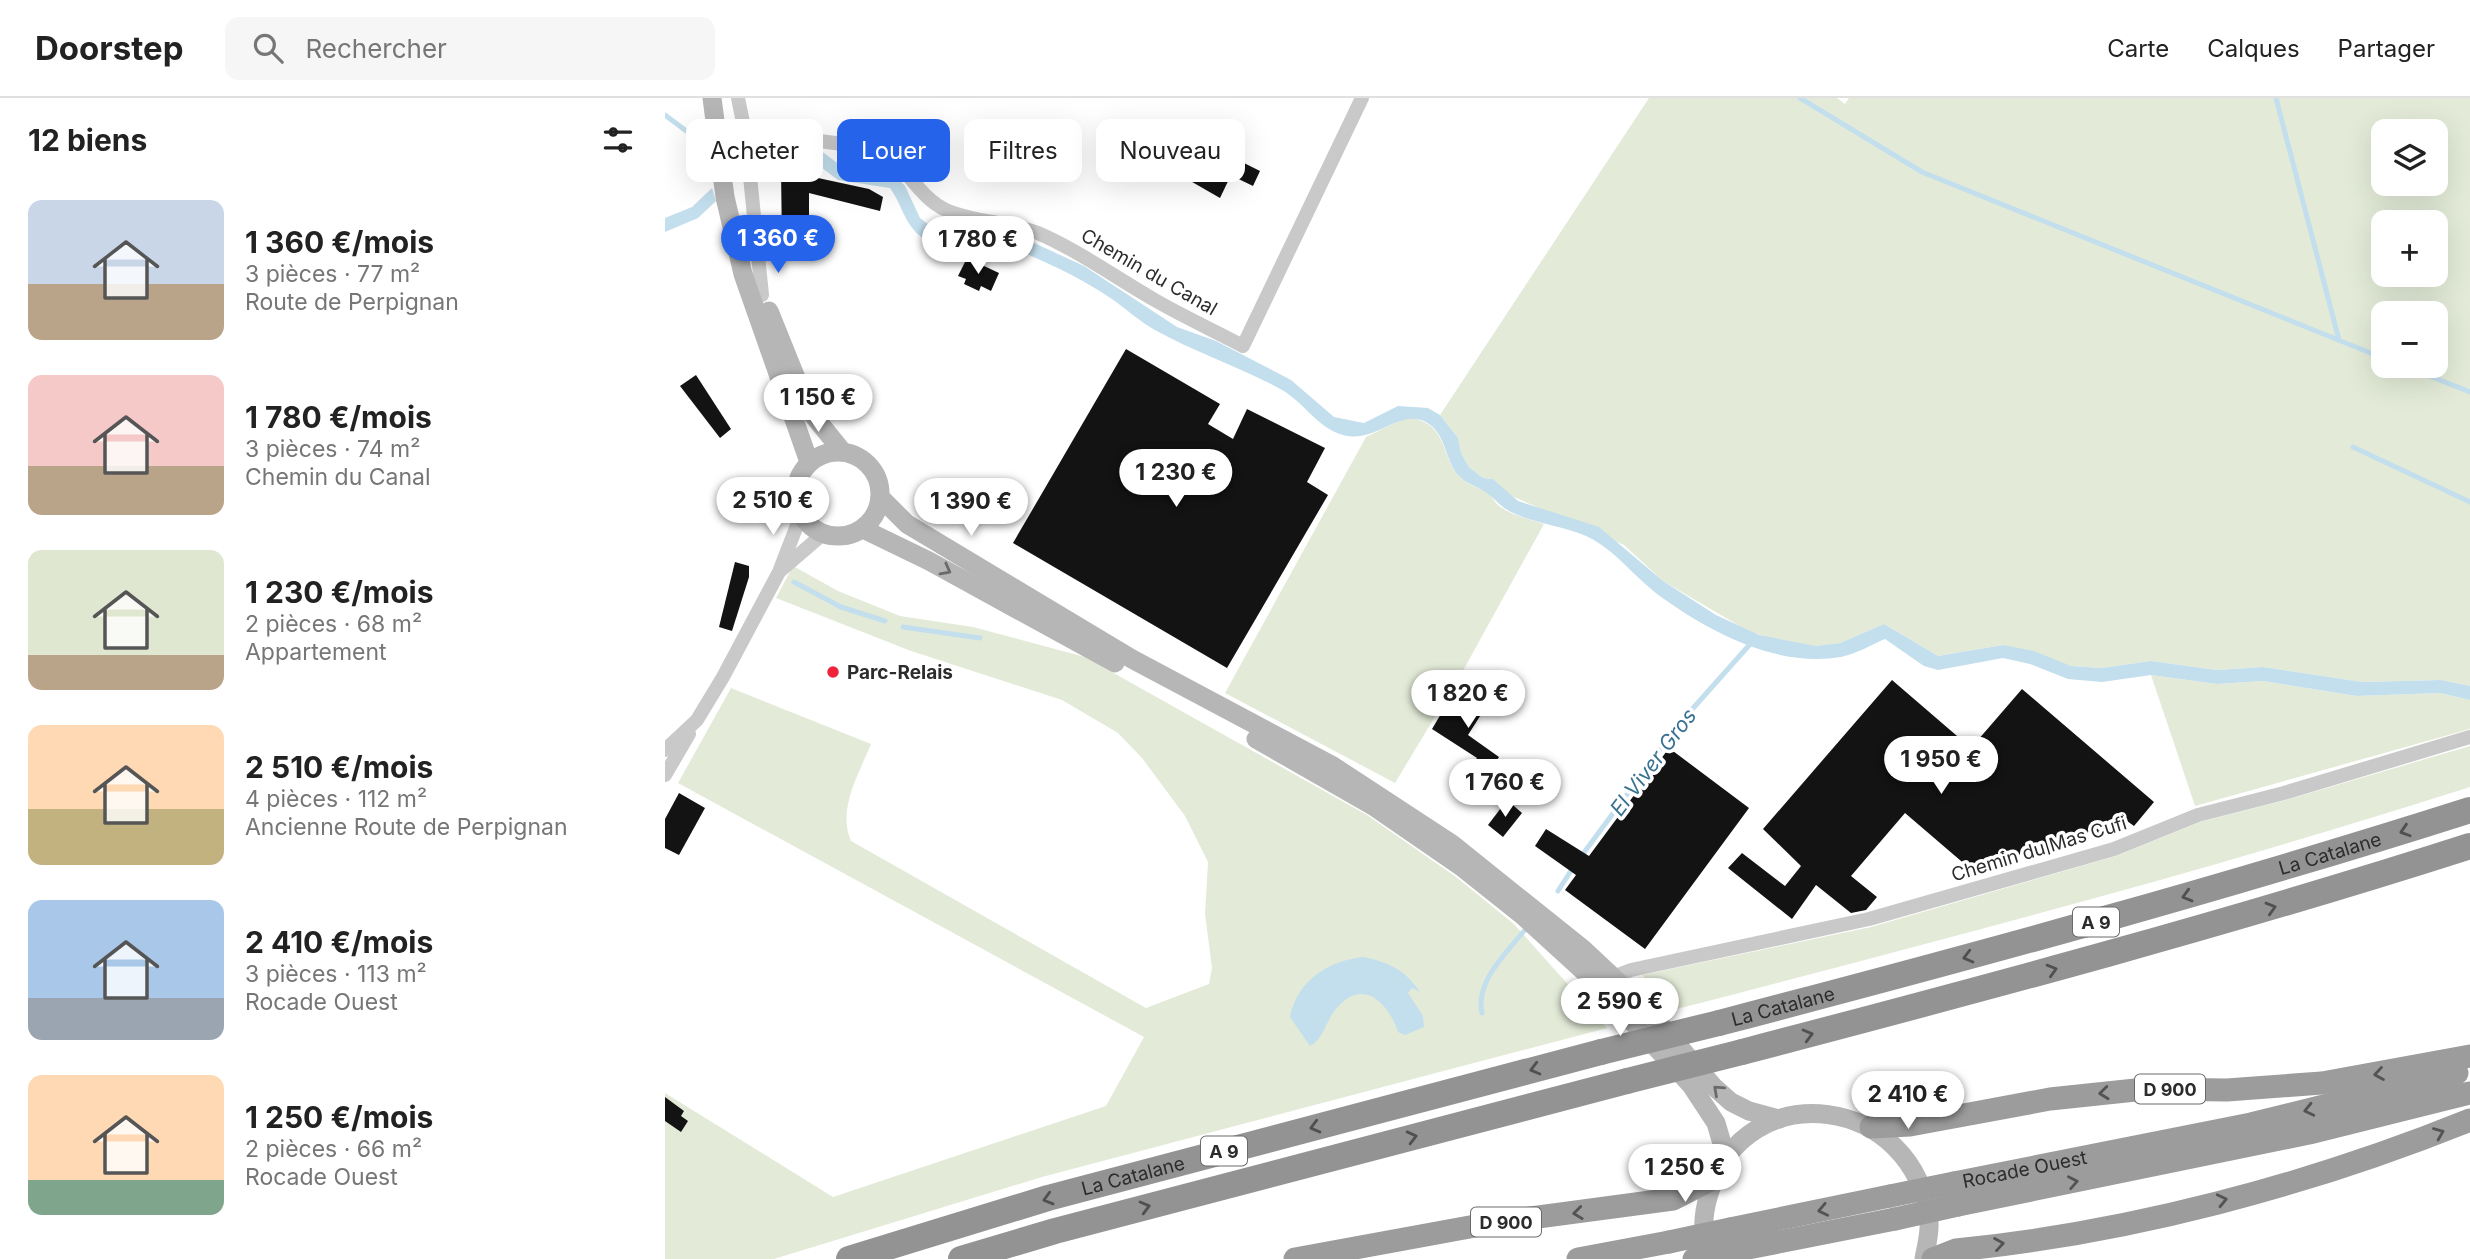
<!DOCTYPE html>
<html lang="fr">
<meta charset="utf-8">
<style>
body{margin:0;font-family:Inter,sans-serif;background:#f6f6f6;color:#222;height:100vh;display:flex;flex-direction:column;font-size:26px;white-space:nowrap}
*{box-sizing:border-box;margin:0}
p{font-size:23px;color:#767676}
.icon{flex:none;width:38px;height:38px;fill:none;stroke:currentColor;stroke-width:2;stroke-linecap:round;stroke-linejoin:round}
.map{position:relative;flex:1;overflow:hidden}
.side{display:flex;flex-direction:column;background:#fff;width:665px}
.side>*{flex:none}
.banner{position:absolute;left:21px;top:21px;width:665px;height:63px;display:flex;gap:14px}
.fabs{position:absolute;left:1706px;top:21px;display:grid;gap:14px}
.fabs a{display:grid;place-items:center;width:77px;height:77px;border-radius:14px;background:#fff;box-shadow:0 7px 28px #0002;font-size:35px}
.price{position:absolute;translate:-50% -60px;padding:0 16px;border-radius:24px;background:#fff;color:#222;font-size:23px;line-height:46px;filter:drop-shadow(0 2px 4px #0008)}
.price::after{content:'';position:absolute;left:50%;top:42px;width:21px;height:16px;margin-left:-10px;background:inherit;clip-path:polygon(0 0,100% 0,50% 100%)}
.price.selected{background:#2563eb;color:#fff}
ul{padding:0;list-style:none}
li{display:flex;align-items:center;gap:21px;height:175px;padding:0 28px}
li span{display:grid;place-items:center;flex:none;width:196px;height:140px;border-radius:14px;color:#555}
li>.icon{margin-inline-start:auto}
span .icon{width:84px;height:84px;fill:#fffc;stroke-width:1}
li b{font-size:30px}
h2{display:flex;justify-content:space-between;align-items:center;height:84px;padding:0 28px;font-size:30px}
.pill{padding:0 24px;border-radius:14px;background:#fff;box-shadow:0 7px 28px #0002;font-size:24px;line-height:63px}
.pill.selected{background:#2563eb;color:#fff}
header{display:flex;align-items:center;gap:42px;box-sizing:border-box;height:98px;padding:0 35px;background:#fff;border-bottom:2px solid #e0e0e0}
header strong{font-size:33px}
nav{display:flex;gap:38px;margin-inline-start:auto;font-size:24px}
.search{width:490px;height:63px;background:#f6f6f6;display:flex;align-items:center;gap:18px;box-sizing:border-box;padding:0 24px;border-radius:14px;color:#767676;font-size:26px}
main{display:flex;flex:1;min-height:0}
.map>svg:first-child{display:block}
</style>
<header>
<strong>Doorstep</strong>
<div class="search"><svg class="icon" aria-label="search" viewBox="0 0 24 24"><circle cx="10" cy="10" r="6"/><path d="M15 15l6 6"/></svg>Rechercher</div>
<nav><a>Carte</a><a>Calques</a><a>Partager</a></nav>
</header>
<main>
<section class="side">
<h2>12 biens<svg class="icon" aria-label="filters" viewBox="0 0 24 24"><path d="M4 7h16M4 17h16"/><circle cx="9" cy="7" r="2"/><circle cx="15" cy="17" r="2"/></svg></h2>
<ul>
<li><span style="background:linear-gradient(#c9d6e8 60%,#b9a48a 0)"><svg class="icon" aria-label="home" viewBox="0 0 24 24"><path d="M3 11l9-7 9 7M6 9v11h12V9"/></svg></span><div><b>1 360 €/mois</b><p>3 pièces · 77 m²</p><p>Route de Perpignan</p></div></li>
<li><span style="background:linear-gradient(#f6c9c9 65%,#b9a48a 0)"><svg class="icon" aria-label="home" viewBox="0 0 24 24"><path d="M3 11l9-7 9 7M6 9v11h12V9"/></svg></span><div><b>1 780 €/mois</b><p>3 pièces · 74 m²</p><p>Chemin du Canal</p></div></li>
<li><span style="background:linear-gradient(#dfe7d0 75%,#b9a48a 0)"><svg class="icon" aria-label="home" viewBox="0 0 24 24"><path d="M3 11l9-7 9 7M6 9v11h12V9"/></svg></span><div><b>1 230 €/mois</b><p>2 pièces · 68 m²</p><p>Appartement</p></div></li>
<li><span style="background:linear-gradient(#ffd9b3 60%,#c2b280 0)"><svg class="icon" aria-label="home" viewBox="0 0 24 24"><path d="M3 11l9-7 9 7M6 9v11h12V9"/></svg></span><div><b>2 510 €/mois</b><p>4 pièces · 112 m²</p><p>Ancienne Route de Perpignan</p></div></li>
<li><span style="background:linear-gradient(#a9c7e8 70%,#9aa5b1 0)"><svg class="icon" aria-label="home" viewBox="0 0 24 24"><path d="M3 11l9-7 9 7M6 9v11h12V9"/></svg></span><div><b>2 410 €/mois</b><p>3 pièces · 113 m²</p><p>Rocade Ouest</p></div></li>
<li><span style="background:linear-gradient(#ffd9b3 75%,#7fa58c 0)"><svg class="icon" aria-label="home" viewBox="0 0 24 24"><path d="M3 11l9-7 9 7M6 9v11h12V9"/></svg></span><div><b>1 250 €/mois</b><p>2 pièces · 66 m²</p><p>Rocade Ouest</p></div></li>
</ul>
</section>
<div class="map">
<svg width="1805" height="1161" viewBox="0 0 1805 1161">
<rect width="100%" height="100%" fill="#fff"/>
<g fill="#e3ebd8" fill-rule="evenodd">
<path d="M984,0H1172L1180,6L1184,0H1805V588L1776,582L1696,584L1598,569L1552,572L1486,563L1436,570L1406,568L1338,547L1273,558L1219,526L1175,545L1151,548L1114,543L1083,533L998,483L959,447L842,396L828,381L818,380L804,369L796,355L793,340L775,317ZM1718,33H1771V86H1718ZM1718,124H1771V177H1718ZM1718,215H1771V268H1718Z"/>
<path d="M748,320C783,328 775,357 794,378C802,387 812,389 822,394C826,397 829,403 833,407C845,417 864,421 879,426L800,569L730,685L560,595L701,339L738,321Z"/>
<path d="M128,468L173,493L235,518L308,529L420,559L702,717L791,779L849,826L942,930L377,1079L109,1161H0V995L168,1099L441,1008L479,939L13,685L66,590L206,646C194,676 172,711 186,743L481,910L544,886L547,870L540,816L543,764L520,718L477,660L453,635L397,602L246,553L111,500Z"/>
<path d="M1486,577L1552,586L1598,583L1692,598L1775,595L1805,602V631L1530,708Z"/>
<path d="M1805,648V689C1542,773 1275,843 1008,912L977,877L1206,829L1451,758L1535,724L1621,702Z"/>
</g>
<g fill="#c3deec">
<path d="M131,47L151,49L179,70L231,78L240,88L255,120L268,130L275,133L336,132L367,144L419,168L512,229L551,243L626,282L669,319L699,325L733,308L763,310L775,317L793,340L796,355L804,369L818,380L828,381L853,403L934,429L998,483L1051,517L1094,537L1151,548L1175,545L1219,526L1273,558L1338,547L1369,553L1406,568L1436,570L1486,563L1552,572L1598,569L1697,584L1776,582L1805,588V602L1775,595L1692,598L1598,583L1552,586L1486,577L1437,584L1403,581L1365,566L1338,560L1273,572L1259,568L1220,541C1206,547 1191,556 1176,559C1110,570 1043,533 992,496C970,479 953,456 929,442C905,428 872,427 846,414C836,409 831,402 823,396C815,389 802,387 794,378C779,362 782,336 761,324C734,310 711,346 678,337C652,330 640,305 617,292C576,269 531,255 490,232C474,223 461,211 447,201C418,181 385,166 353,152C322,139 279,152 261,142C240,130 238,108 225,90L173,82L145,61L115,62L113,49Z"/>
<path d="M47,90L51,103L33,120L0,134V120L27,109Z"/>
<path d="M699,859C725,865 740,872 755,894L747,890L743,895L758,918L759,929L740,937L733,934C723,904 697,878 670,912C661,923 658,942 645,948L625,919C632,882 665,862 699,859Z"/>
</g>
<g fill="none" stroke-linecap="round" stroke-linejoin="round">
<g stroke="#c3deec" stroke-width="5">
<path d="M1135,0L1257,74L1718,260"/>
<path d="M1611,0L1674,242"/>
<path d="M0,17L24,35"/>
<path d="M1739,268L1805,294"/>
<path d="M1688,349L1805,404"/>
<path d="M129,484L176,509L220,523"/>
<path d="M238,529L315,540"/>
<path d="M915,760L1014,626L1087,544"/>
<path d="M893,793L909,768"/>
<path d="M817,915C810,884 841,855 859,833"/>
</g>
</g>
<g fill="#131313">
<path d="M525,57L566,77L555,100L515,77Z"/>
<path d="M565,58L595,73L588,88L557,73Z"/>
<path d="M116,72L204,91L218,99L215,113L144,95V128H130L131,139L117,145Z"/>
<path d="M302,160L334,175L326,193L316,188L314,193L299,186L301,181L293,178Z"/>
<path d="M461,251L555,306L543,326L568,341L582,311L660,350L642,384L663,397L562,570L348,445Z"/>
<path d="M31,277L66,331L55,340L15,288Z"/>
<path d="M70,464L84,468V479L67,533L54,529Z"/>
<path d="M801,574L831,593L803,637L834,659L807,702L791,692L812,660L767,631Z"/>
<path d="M1227,582L1306,650L1357,591L1489,704L1469,728L1462,723L1452,735L1447,730L1437,742L1425,732L1415,744L1409,739L1399,751L1394,746L1384,757L1373,747L1362,760L1356,755L1347,766L1335,757L1326,769L1319,763L1310,775L1240,715L1186,778L1212,799L1201,812L1186,815L1151,787L1127,821L1063,770L1077,755L1120,788L1136,768L1098,731Z"/>
<path d="M1004,650L1084,710L980,851L900,792L911,777L870,748L881,731L924,758Z"/>
<path d="M14,695L40,710L14,757L0,750V721Z"/>
<path d="M842,702L857,715L838,739L823,727Z"/>
<path d="M0,999L19,1013L16,1018L23,1023L16,1034L0,1023Z"/>
</g>
<g fill="none" stroke-linecap="round" stroke-linejoin="round">
<g stroke="#c9c9c9" stroke-width="14">
<path d="M73,0L81,39L97,197"/>
<path d="M81,39C109,37 206,45 227,61C246,77 257,101 281,112C310,125 343,123 373,135C414,153 450,179 488,201C517,218 548,232 578,248L697,0"/>
<path d="M115,473L158,436"/>
<path d="M0,652L32,622L58,579L114,474L136,417"/>
<path d="M0,677L24,636"/>
<path d="M948,879L966,872L1204,821L1449,751L1533,717L1619,695L1805,639"/>
</g>
<g stroke="#b6b6b6" stroke-width="19">
<path d="M47,0L60,99L78,176L144,364"/>
<path d="M104,213L144,312L177,353"/>
<circle cx="173" cy="396" r="42"/>
<path d="M215,399L242,426L467,561L668,668L787,746L918,851L981,910L1048,988L1066,1004L1084,1013L1114,1021"/>
<path d="M198,431L264,463L450,565"/>
<path d="M591,641L708,708L798,770L857,817L926,880L1026,987L1051,1025L1061,1059"/>
<path d="M1041,1149C1037,1132 1039,1112 1044,1096C1080,974 1252,997 1264,1124C1265,1136 1261,1149 1259,1161"/>
</g>
<g stroke="#9c9c9c" stroke-width="23">
<path d="M1206,1029L1245,1027L1385,1001L1480,991L1562,992L1657,985L1805,958"/>
<path id="s1" d="M1289,1085L1586,1026L1792,975"/>
<path d="M1293,1107L1644,1035L1805,995"/>
<path d="M1065,1131L1225,1098"/>
<path d="M1073,1152L1230,1121"/>
<path d="M630,1161L821,1126L1008,1101L1049,1080"/>
<path d="M913,1161L1004,1144"/>
<path d="M1268,1161L1291,1152C1464,1135 1644,1087 1805,1022"/>
</g>
<g stroke="#939393" stroke-width="26">
<path id="s2" d="M1054,925C1306,859 1557,791 1805,712"/>
<path d="M1077,954C1321,890 1565,825 1805,748"/>
<path id="s3" d="M184,1161L383,1100L936,954"/>
<path d="M296,1161L390,1133L962,983"/>
</g>
<g stroke="#9c9c9c" stroke-width="23">
<path d="M1225,1098L1289,1085"/>
<path d="M1230,1121L1293,1107"/>
<path d="M1004,1144L1065,1131"/>
<path d="M1029,1161L1073,1152"/>
</g>
<g stroke="#939393" stroke-width="26">
<path d="M936,954L1054,925"/>
<path d="M962,983L1077,954"/>
</g>
</g>
<defs><path id="oneway-chevron" d="M-2-3.5L2.5 0L-2 3.5" fill="none" stroke-width="1.6" stroke-linecap="round" stroke-linejoin="round" transform="scale(1.75)"/></defs>
<g stroke="#6a6a6a">
<use href="#oneway-chevron" transform="translate(281 472) rotate(28)"/>
<use href="#oneway-chevron" transform="translate(1053 992) rotate(-138)"/>
</g>
<g stroke="#505050">
<use href="#oneway-chevron" transform="translate(1740 733) rotate(162)"/>
<use href="#oneway-chevron" transform="translate(1522 798) rotate(164)"/>
<use href="#oneway-chevron" transform="translate(1606 810) rotate(-16)"/>
<use href="#oneway-chevron" transform="translate(1303 859) rotate(165)"/>
<use href="#oneway-chevron" transform="translate(1387 872) rotate(-16)"/>
<use href="#oneway-chevron" transform="translate(1143 937) rotate(-15)"/>
<use href="#oneway-chevron" transform="translate(870 971) rotate(165)"/>
<use href="#oneway-chevron" transform="translate(650 1029) rotate(165)"/>
<use href="#oneway-chevron" transform="translate(747 1039) rotate(-14)"/>
<use href="#oneway-chevron" transform="translate(383 1101) rotate(164)"/>
<use href="#oneway-chevron" transform="translate(480 1109) rotate(-15)"/>
</g>
<g stroke="#535353">
<use href="#oneway-chevron" transform="translate(1714 976) rotate(171)"/>
<use href="#oneway-chevron" transform="translate(1439 995) rotate(174)"/>
<use href="#oneway-chevron" transform="translate(1644 1012) rotate(167)"/>
<use href="#oneway-chevron" transform="translate(1774 1035) rotate(-22)"/>
<use href="#oneway-chevron" transform="translate(1408 1084) rotate(-11)"/>
<use href="#oneway-chevron" transform="translate(1557 1102) rotate(-13)"/>
<use href="#oneway-chevron" transform="translate(1158 1112) rotate(168)"/>
<use href="#oneway-chevron" transform="translate(913 1115) rotate(173)"/>
<use href="#oneway-chevron" transform="translate(1334 1146) rotate(-9)"/>
</g>
<circle fill="#ed233c" stroke="#fff" stroke-width="2.5" cx="168" cy="574" r="7"/>
<g text-anchor="middle" dominant-baseline="central" stroke-width="7" stroke-linejoin="round" paint-order="stroke">
<g fill="#fff" stroke="#6b6b6b" stroke-width="2">
<rect x="1408" y="809.5" width="46" height="29" rx="5"/>
<rect x="1470" y="976.5" width="70" height="29" rx="5"/>
<rect x="536" y="1038.5" width="46" height="29" rx="5"/>
<rect x="806" y="1109.5" width="70" height="29" rx="5"/>
</g>
<g font-size="18" font-weight="bold" fill="#2c2c2c">
<text x="1431" y="824">A 9</text>
<text x="1505" y="991">D 900</text>
<text x="559" y="1053">A 9</text>
<text x="841" y="1124">D 900</text>
</g>
<g font-size="19" fill="#2c2c2c" stroke="#fff">
<text transform="translate(484 174) rotate(30)">Chemin du Canal</text>
<text transform="translate(1374 751) rotate(-17)">Chemin du Mas Cufi</text>
<text stroke="none"><textPath href="#s2" startOffset="634">La Catalane</textPath></text>
<text stroke="none"><textPath href="#s2" startOffset="66">La Catalane</textPath></text>
<text stroke="none"><textPath href="#s1" startOffset="72">Rocade Ouest</textPath></text>
<text stroke="none"><textPath href="#s3" startOffset="296">La Catalane</textPath></text>
</g>
<g font-size="19" font-weight="bold" fill="#2c2c2c" stroke="#fff" text-anchor="start">
<text x="182" y="574">Parc-Relais</text>
</g>
<g font-size="21" font-style="italic" fill="#377291" stroke="#fff">
<text transform="translate(988 664) rotate(-53)">El Viver Gros</text>
</g>
</g>
</svg>
<div class="fabs">
<a><svg class="icon" aria-label="layers" viewBox="0 0 24 24"><path d="M12 4l9 5-9 5-9-5zM3 14l9 5 9-5"/></svg></a>
<a>+</a>
<a>−</a>
</div>
<b class="price selected" style="left:113px;top:177px">1 360 €</b>
<b class="price" style="left:313px;top:178px">1 780 €</b>
<b class="price" style="left:153px;top:336px">1 150 €</b>
<b class="price" style="left:511px;top:411px">1 230 €</b>
<b class="price" style="left:108px;top:439px">2 510 €</b>
<b class="price" style="left:306px;top:440px">1 390 €</b>
<b class="price" style="left:803px;top:632px">1 820 €</b>
<b class="price" style="left:1276px;top:698px">1 950 €</b>
<b class="price" style="left:840px;top:721px">1 760 €</b>
<b class="price" style="left:955px;top:940px">2 590 €</b>
<b class="price" style="left:1243px;top:1033px">2 410 €</b>
<b class="price" style="left:1020px;top:1106px">1 250 €</b>
<div class="banner">
<a class="pill">Acheter</a>
<a class="pill selected">Louer</a>
<a class="pill">Filtres</a>
<a class="pill">Nouveau</a>
</div>
</div>
</main>
